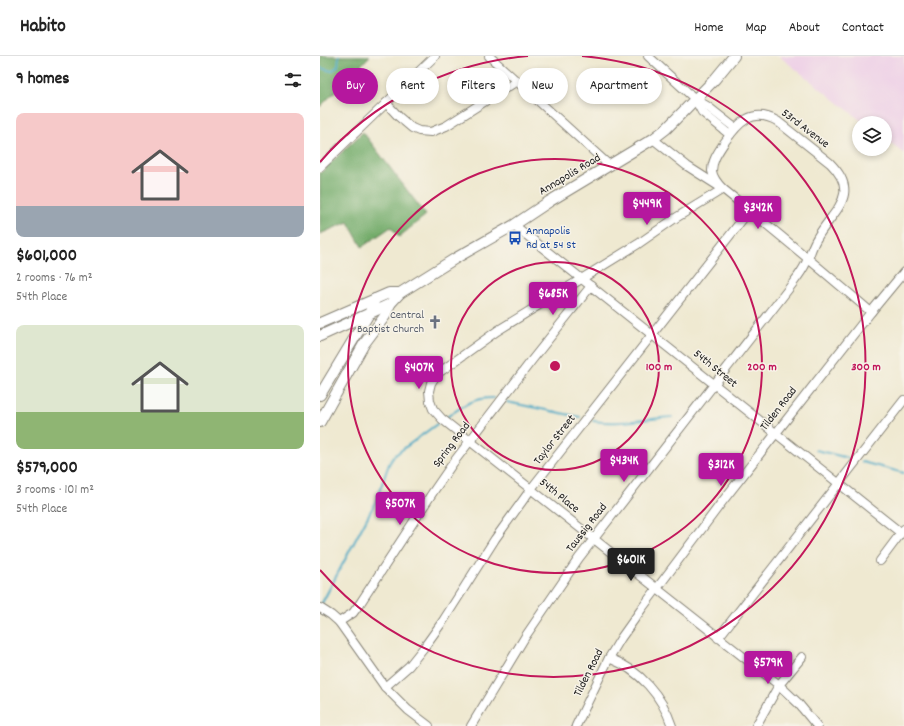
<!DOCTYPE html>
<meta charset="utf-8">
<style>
body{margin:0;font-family:Dekko,sans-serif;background:#f2f2f2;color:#222;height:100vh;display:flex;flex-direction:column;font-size:15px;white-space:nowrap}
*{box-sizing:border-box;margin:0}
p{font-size:13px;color:#767676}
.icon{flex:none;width:22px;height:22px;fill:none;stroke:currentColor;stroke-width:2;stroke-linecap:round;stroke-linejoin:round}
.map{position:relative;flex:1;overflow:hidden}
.details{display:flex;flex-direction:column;background:#fff;width:320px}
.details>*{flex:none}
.guide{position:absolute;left:12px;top:12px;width:380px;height:36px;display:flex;gap:8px}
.controls{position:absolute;left:532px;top:60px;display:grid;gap:8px}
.controls a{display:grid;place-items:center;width:40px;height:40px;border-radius:50%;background:#fff;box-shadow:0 2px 6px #0003;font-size:20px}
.price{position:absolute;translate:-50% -34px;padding:0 9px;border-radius:4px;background:#b5179e;color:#fff;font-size:13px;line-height:26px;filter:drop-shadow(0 1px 2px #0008)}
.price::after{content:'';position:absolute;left:50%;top:24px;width:12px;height:9px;margin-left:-6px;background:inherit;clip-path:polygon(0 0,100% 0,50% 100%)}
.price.on{background:#222;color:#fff}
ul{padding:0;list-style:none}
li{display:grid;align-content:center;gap:8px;height:212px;padding:0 16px}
li span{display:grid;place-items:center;height:124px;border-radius:8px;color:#555}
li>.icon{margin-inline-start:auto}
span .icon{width:72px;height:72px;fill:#fffc;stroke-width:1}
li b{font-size:17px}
h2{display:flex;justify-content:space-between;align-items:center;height:48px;padding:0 16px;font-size:17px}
.tag{padding:0 14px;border-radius:18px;background:#fff;box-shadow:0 2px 6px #0003;font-size:14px;line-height:36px}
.tag.on{background:#b5179e;color:#fff}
header{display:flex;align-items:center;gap:24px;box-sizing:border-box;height:56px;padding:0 20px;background:#fff;border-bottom:1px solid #e0e0e0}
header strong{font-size:19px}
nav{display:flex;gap:22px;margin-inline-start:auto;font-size:14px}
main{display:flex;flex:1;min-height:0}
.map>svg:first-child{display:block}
</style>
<header>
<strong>Habito</strong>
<nav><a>Home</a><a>Map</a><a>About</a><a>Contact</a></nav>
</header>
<main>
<section class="details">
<h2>9 homes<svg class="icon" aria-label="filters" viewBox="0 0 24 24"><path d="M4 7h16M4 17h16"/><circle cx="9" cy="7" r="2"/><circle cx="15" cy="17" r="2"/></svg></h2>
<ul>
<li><span style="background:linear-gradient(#f6c9c9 75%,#9aa5b1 0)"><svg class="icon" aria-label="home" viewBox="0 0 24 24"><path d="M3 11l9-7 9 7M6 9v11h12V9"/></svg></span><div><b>$601,000</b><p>2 rooms · 76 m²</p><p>54th Place</p></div></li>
<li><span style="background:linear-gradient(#dfe7d0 70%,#8fb573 0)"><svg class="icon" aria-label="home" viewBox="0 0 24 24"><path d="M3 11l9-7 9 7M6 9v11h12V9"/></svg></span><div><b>$579,000</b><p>3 rooms · 101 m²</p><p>54th Place</p></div></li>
</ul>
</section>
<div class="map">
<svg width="584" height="670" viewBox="0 0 584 670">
<rect width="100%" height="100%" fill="#f7f3e8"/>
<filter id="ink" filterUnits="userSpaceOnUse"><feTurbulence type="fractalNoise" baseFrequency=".025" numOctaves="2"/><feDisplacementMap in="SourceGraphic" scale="8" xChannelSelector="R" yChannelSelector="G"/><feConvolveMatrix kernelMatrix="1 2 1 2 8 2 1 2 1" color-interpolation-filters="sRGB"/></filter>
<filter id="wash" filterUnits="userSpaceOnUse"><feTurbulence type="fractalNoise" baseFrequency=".012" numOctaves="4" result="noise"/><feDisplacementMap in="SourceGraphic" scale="16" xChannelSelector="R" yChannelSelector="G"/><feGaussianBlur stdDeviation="0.9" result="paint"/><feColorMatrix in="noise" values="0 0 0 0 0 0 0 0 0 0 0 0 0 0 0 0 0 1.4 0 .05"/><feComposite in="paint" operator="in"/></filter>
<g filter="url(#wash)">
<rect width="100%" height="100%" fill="#efe9d1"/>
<path fill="#eed0e7" d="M459,0H584V98L565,83V67H544Z"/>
<g fill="#73ac6a" stroke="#486443">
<path d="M0,0H50L0,51Z"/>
<path d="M43,76L106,159L79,181L71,171L42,191L28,166L0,178V117Z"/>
</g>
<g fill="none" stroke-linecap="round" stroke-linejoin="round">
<g stroke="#46a9c6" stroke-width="2">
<path d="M0,12L12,15L18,10L19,0"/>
<path d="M187,346L260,361"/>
<path d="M127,361C143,350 154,341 174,342"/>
<path d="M273,365C298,369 326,363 352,361"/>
<path d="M496,394L528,402"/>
<path d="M542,406L584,417"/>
<path d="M2,547L56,445L69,408L74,400L83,393L117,368"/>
</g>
</g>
</g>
<g filter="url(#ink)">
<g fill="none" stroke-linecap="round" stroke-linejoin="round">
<g stroke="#868276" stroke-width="10">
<g id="minor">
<path d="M169,0L290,110"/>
<path d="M328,0L375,43L387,50L415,72"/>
<path d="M375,43L382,56L410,79"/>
<path d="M66,47L79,61L92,72L99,75L111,76L126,70L197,25"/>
<path d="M333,83L367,110L403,133L354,163L318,188L177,275L117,318L111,327L109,335L110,345L113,353L122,363L459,629L478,647L497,670"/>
<path d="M0,111L115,0"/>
<path d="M194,169L581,477"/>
<path d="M560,505L584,473"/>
<path d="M0,552L11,559L19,566L65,631L88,654L109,670"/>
<path d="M19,566L33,557L41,546L113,436L133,407L212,304L271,230"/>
<path d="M398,582L584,344"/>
<path d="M289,602C320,614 342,640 352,670"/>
<path d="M65,631L89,610L105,590L123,565L175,483L211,433L429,155"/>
<path d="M151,670L205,581L259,502L470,231C476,223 482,216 486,207C490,199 492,190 497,182C513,154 542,139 510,107L457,65C432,51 418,67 404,87C399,95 392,104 392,115C393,122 398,128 403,133C453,173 502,214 551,256"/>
<path d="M256,670L289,602L301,582L323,551L402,446L551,256L584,216"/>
<path d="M436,670L459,629L482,601"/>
</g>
</g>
<g stroke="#868276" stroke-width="12">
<g id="major">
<path d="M0,267L69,237H80"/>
<path d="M0,280L70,248L80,237L136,202L194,169L230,145L333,83L346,73L395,23L414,0"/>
<path d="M0,339L50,256L55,243"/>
<path d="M0,366L44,288L65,260L70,248"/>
</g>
</g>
<use href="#minor" stroke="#fff" stroke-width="8"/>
<use href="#major" stroke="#fff" stroke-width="10"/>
</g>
</g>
<g fill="none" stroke="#c2185b" stroke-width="2">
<circle cx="235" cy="310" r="104"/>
<circle cx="235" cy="310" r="207"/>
<path d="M0 106A311 311 0 0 1 208 0M262 0A311 311 0 1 1 0 514"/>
</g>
<defs>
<g id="bus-bare" transform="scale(1.08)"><path d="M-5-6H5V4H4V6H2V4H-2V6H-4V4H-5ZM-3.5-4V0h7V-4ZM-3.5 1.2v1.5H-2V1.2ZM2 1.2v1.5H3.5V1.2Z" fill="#1a4fb4" stroke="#f7f3e8" stroke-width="2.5" paint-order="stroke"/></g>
<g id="church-bare" transform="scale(1.08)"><path d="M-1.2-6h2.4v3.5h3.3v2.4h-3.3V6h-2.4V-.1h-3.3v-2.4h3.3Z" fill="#6b7280" stroke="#f7f3e8" stroke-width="2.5" paint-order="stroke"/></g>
</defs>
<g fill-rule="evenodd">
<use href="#bus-bare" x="195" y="182"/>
<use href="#church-bare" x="115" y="266"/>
</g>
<g text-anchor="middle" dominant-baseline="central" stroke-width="3" stroke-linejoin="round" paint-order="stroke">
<g font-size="12" fill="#1c1c1c" stroke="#f7f3e8">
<text transform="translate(485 73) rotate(37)">53rd Avenue</text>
<text transform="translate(250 119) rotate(-31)">Annapolis Road</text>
<text transform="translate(395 313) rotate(39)">54th Street</text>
<text transform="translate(459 353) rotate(-52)">Tilden Road</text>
<text transform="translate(235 384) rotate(-52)">Taylor Street</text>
<text transform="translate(132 389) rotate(-53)">Spring Road</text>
<text transform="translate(239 440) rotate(39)">54th Place</text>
<text transform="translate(267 472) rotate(-52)">Taussig Road</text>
<text transform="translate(269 617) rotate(-63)">Tilden Road</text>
</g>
<g font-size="12" fill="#164399" stroke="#f7f3e8" text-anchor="start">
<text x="206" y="175">Annapolis<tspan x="206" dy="14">Rd at 54 St</tspan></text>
</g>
<g font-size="12" fill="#5b616d" stroke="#f7f3e8" text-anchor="end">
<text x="104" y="259">Central<tspan x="104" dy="14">Baptist Church</tspan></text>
</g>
</g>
<circle cx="235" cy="310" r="6" fill="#c2185b" stroke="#f7f3e8" stroke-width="2"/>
<g font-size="12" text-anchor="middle" font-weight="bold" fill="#c2185b" stroke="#f7f3e8" stroke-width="3" stroke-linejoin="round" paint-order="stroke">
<text x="339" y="314">100 m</text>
<text x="442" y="314">200 m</text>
<text x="546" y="314">300 m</text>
</g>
</svg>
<div class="controls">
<a><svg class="icon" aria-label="layers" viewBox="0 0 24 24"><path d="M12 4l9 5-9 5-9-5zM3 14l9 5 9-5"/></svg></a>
</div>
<b class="price" style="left:327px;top:170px">$449K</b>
<b class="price" style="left:438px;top:174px">$342K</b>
<b class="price" style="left:233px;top:260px">$685K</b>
<b class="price" style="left:99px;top:334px">$407K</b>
<b class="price" style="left:304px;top:427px">$434K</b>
<b class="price" style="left:401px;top:431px">$312K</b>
<b class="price" style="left:80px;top:470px">$507K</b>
<b class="price on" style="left:311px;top:526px">$601K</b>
<b class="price" style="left:448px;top:629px">$579K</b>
<div class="guide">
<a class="tag on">Buy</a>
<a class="tag">Rent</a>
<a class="tag">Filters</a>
<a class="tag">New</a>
<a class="tag">Apartment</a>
</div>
</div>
</main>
